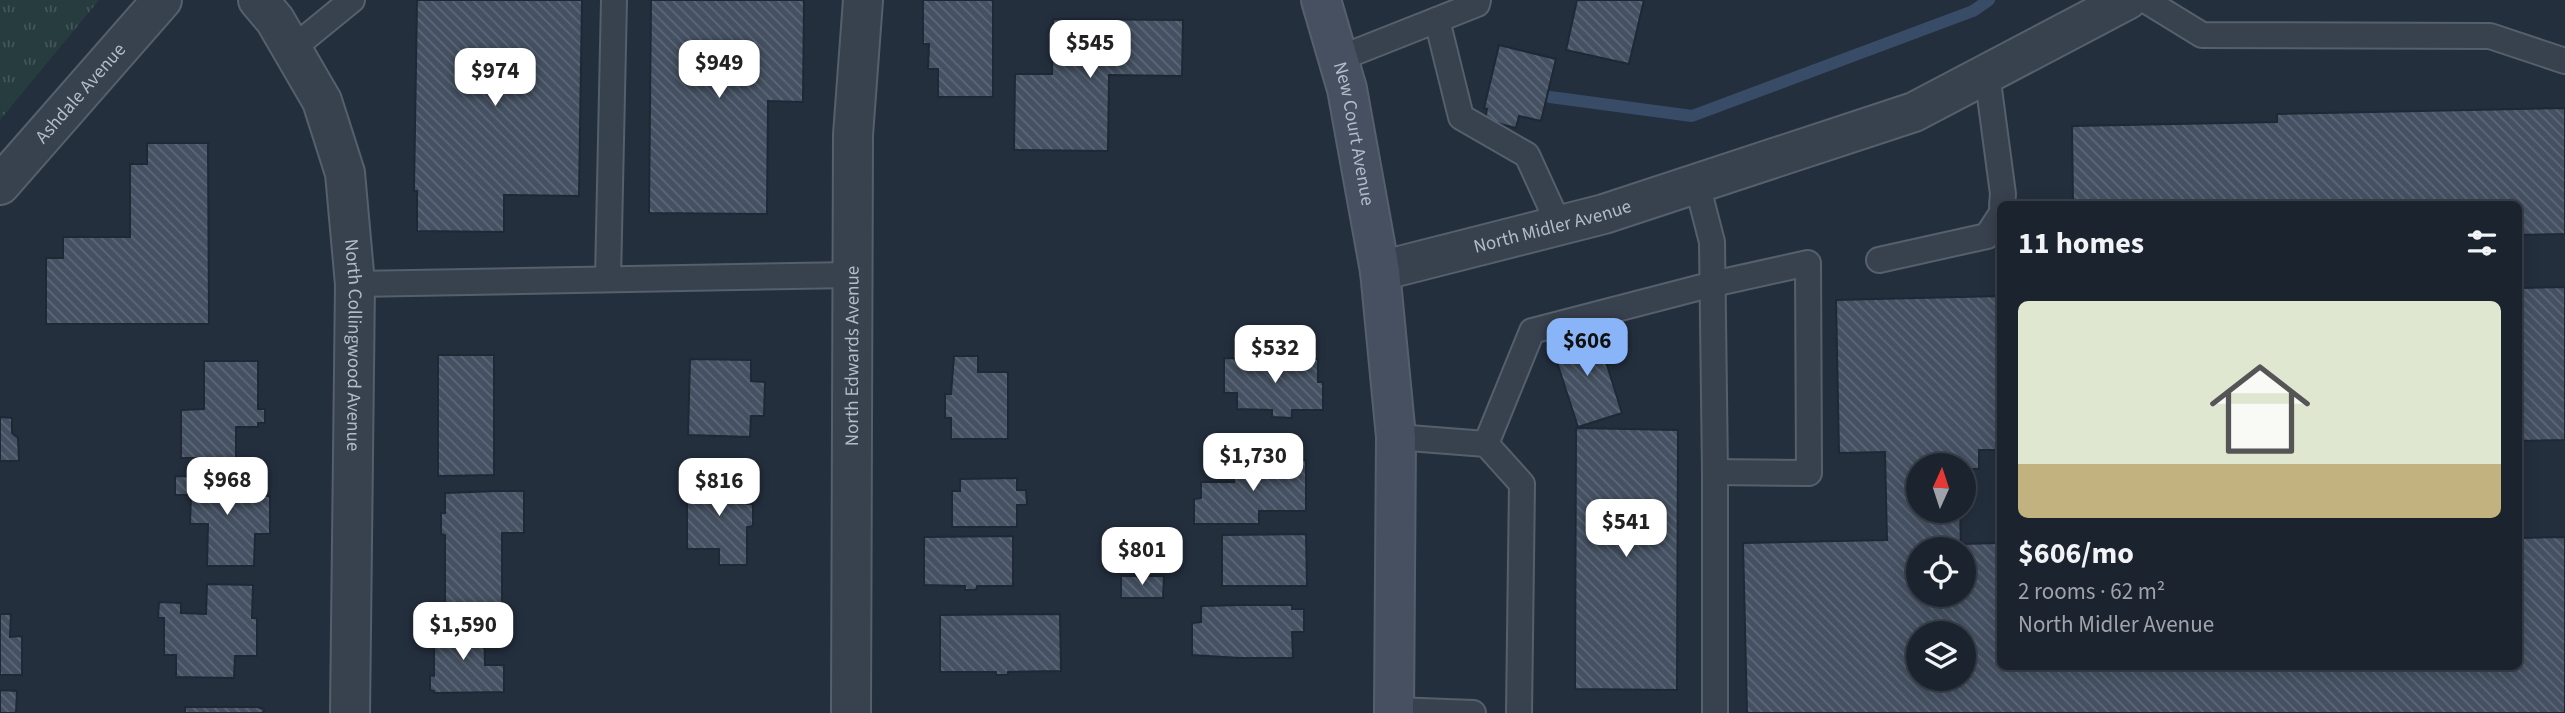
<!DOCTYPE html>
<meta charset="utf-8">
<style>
body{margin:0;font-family:"Source Sans 3",sans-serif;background:#242b36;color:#f1f3f6;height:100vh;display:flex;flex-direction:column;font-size:26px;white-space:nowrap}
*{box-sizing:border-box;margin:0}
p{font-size:23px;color:#a0a4aa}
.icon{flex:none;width:38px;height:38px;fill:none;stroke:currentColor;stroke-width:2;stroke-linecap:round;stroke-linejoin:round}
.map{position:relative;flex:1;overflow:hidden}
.panel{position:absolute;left:1997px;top:201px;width:525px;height:469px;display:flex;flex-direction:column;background:#1b232e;border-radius:10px;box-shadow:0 4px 18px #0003,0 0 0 2px #39404a}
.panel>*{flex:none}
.needle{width:46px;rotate:3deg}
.buttons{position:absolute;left:1906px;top:453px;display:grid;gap:14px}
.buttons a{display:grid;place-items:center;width:70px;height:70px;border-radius:50%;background:#1b232e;box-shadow:0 4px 18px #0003,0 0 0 2px #39404a;font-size:35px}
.price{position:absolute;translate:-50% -60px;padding:0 16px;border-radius:14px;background:#fff;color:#222;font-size:23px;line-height:46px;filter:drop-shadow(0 2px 4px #0008)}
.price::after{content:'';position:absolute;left:50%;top:42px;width:21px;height:16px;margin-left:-10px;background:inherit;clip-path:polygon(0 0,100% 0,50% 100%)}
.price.on{background:#8ab4f8;color:#111}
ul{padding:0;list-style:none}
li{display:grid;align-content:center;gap:14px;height:371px;padding:0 21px}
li+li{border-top:2px solid #39404a}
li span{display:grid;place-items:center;height:217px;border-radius:10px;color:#555}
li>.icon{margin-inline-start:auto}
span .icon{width:126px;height:126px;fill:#fffc;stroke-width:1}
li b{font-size:30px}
h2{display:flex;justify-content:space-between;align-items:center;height:84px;padding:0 21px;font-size:30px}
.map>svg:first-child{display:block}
</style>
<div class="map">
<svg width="2565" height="713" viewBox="0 0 2565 713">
<defs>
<pattern id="park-tufts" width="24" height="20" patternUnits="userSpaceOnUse" patternTransform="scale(1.75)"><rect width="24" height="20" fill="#263c3f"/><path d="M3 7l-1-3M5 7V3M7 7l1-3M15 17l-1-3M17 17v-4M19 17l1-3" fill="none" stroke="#435659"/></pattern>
<pattern id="building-back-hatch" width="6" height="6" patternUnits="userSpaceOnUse" patternTransform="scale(1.75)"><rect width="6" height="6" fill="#455162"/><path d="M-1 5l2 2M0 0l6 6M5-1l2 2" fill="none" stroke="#5d6877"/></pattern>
</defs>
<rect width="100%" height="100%" fill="#242f3e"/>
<path fill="url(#park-tufts)" d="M0,0H99L0,120Z"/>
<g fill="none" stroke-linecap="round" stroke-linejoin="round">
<path stroke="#394c67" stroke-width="12" d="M1550,97L1692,116L1973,11L1989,0"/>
</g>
<g fill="url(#building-back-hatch)" stroke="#1f2835" stroke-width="2" fill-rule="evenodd">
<path d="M417,0H582L579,196L504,195V232L417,231V191H414Z"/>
<path d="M651,0H804L803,102L768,101L767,214L649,213Z"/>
<path d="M923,0H993V97H938V69H928L929,44H923Z"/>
<path d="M1577,0H1644L1629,64L1566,50Z"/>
<path d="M1053,19L1183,20L1182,76L1109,75L1108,151L1014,150L1015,74H1052Z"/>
<path d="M1499,45L1556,59L1541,121L1519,116L1516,128L1485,120L1487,109L1484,108Z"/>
<path d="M2565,108V234L2518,235V205H2073L2072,126L2277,122V114Z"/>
<path d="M147,143H208L209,324H46V258H63V237H130V164H147Z"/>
<path d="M2565,287V440L2518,441V288Z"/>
<path d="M2000,296V450H1979V469H1964V466H1918V511H1960L1961,544L2000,543V667H2518V538L2565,537V713H1747L1743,543L1887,540L1885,452L1839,453L1836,300ZM1918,550H1964V595H1918ZM1918,634H1964V679H1918Z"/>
<path d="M1596,330L1622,413L1578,427L1551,344Z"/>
<path d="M438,355H494V475L438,476Z"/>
<path d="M954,356H978V372H1008V439H951V418H945V394H951Z"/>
<path d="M1224,358L1318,359V382H1323V410H1292V418L1272,417V410L1237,409V393H1224Z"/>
<path d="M690,359L751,360V381L765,382L764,416H751L750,437L688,435Z"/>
<path d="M204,361H258V409H265V423H258V427H236V458H181V410L204,409Z"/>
<path d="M0,417L12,418V433L18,438L19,461H0Z"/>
<path d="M1576,428L1678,430L1677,690L1575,689Z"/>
<path d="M1234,460H1306V511H1259V524H1194V499L1201,498V482H1234Z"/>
<path d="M175,476L244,477V496H270V534H255L254,566H207L208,524H190L191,495H175Z"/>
<path d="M1017,478V490H1026L1027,505H1017V527H952V491H960V479Z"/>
<path d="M687,479L748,480L747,504H753V526L747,527V565H719V549H687Z"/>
<path d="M498,491H524V533H502V604H445V535L441,534V513H445V493Z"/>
<path d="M1306,534L1307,586H1222V535Z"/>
<path d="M1013,536V586H977L976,590H965V586L924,585V537Z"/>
<path d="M1121,576H1164L1163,598H1121Z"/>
<path d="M207,584L253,585L252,618H257V656H235L234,678L176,677V655H164V618H158L159,602L181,603V613L206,614Z"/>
<path d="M1240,605H1292V609H1304V632H1292L1293,658H1240L1192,655V623L1201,622V606Z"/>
<path d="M0,614H11L10,637L22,636V675H0Z"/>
<path d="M1060,614L1061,671L1008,672V675H996V672H940V615Z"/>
<path d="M434,625H484L485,665H504V692L434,693V691L430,690V675L434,676Z"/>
<path d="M0,690L17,691L16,713H0Z"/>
<path d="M185,707H257L264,709L263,713H185Z"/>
</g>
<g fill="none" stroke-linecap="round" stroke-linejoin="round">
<g stroke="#565f6c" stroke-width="28">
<g id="service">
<path d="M2145,0L2202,35L2490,36L2565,61"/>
<path d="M1437,20L1461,117L1527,155L1559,225"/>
<path d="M292,49L352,0"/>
<path d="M1338,59L1477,4L1478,0"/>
<path d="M1987,74L2003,194L2002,205"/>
<path d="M1697,184L1712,242L1715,472V713"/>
<path d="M1879,260L1987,236L2000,216"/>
<path d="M608,279L614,0"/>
<path d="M355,284L851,275"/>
<path d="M1396,437L1486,444L1522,484L1519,713"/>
<path d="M1486,444L1532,331L1713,284L1808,263L1809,473L1715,472"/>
<path d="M1394,710L1473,713"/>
</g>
</g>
<g stroke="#565f6c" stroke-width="42">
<g id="minor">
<path id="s1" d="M258,0L275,20L322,101L345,173L355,284L350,713"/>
<path id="s2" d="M0,185L162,0"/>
<path id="s3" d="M1380,271L1604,214L1914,112L2127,0"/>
<path id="s4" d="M851,713L853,135L863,0"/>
</g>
</g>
<g stroke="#565f6c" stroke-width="42">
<g id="secondary">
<path id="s5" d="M1321,0L1347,89L1380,271L1396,437L1394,713"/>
</g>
</g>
<use href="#service" stroke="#38414e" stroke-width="24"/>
<use href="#minor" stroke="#38414e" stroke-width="38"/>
<use href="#secondary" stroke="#465061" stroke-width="38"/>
</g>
<g text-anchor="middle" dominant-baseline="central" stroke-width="5" stroke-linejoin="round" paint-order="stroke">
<g font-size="19" fill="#b4bcc9" stroke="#1d2633">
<text stroke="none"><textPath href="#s2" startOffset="122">Ashdale Avenue</textPath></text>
<text stroke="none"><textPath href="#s5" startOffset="138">New Court Avenue</textPath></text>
<text stroke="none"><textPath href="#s3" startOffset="178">North Midler Avenue</textPath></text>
<text stroke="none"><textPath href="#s1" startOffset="368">North Collingwood Avenue</textPath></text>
<text stroke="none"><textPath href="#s4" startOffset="357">North Edwards Avenue</textPath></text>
</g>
</g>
</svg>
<div class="buttons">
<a><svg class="needle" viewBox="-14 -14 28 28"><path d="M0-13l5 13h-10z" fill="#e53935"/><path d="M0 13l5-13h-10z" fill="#a0a4aa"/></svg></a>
<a><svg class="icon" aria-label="locate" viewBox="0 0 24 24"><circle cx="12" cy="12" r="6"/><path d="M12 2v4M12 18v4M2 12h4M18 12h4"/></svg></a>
<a><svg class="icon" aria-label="layers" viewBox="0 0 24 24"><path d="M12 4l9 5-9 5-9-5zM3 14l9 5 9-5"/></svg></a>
</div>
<b class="price" style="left:1090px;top:80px">$545</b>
<b class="price" style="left:719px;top:100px">$949</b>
<b class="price" style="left:495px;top:108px">$974</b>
<b class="price on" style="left:1587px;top:378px">$606</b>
<b class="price" style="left:1275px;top:385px">$532</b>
<b class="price" style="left:1253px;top:493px">$1,730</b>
<b class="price" style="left:227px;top:517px">$968</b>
<b class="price" style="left:719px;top:518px">$816</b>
<b class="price" style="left:1626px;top:559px">$541</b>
<b class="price" style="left:1142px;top:587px">$801</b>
<b class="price" style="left:463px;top:662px">$1,590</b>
<section class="panel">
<h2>11 homes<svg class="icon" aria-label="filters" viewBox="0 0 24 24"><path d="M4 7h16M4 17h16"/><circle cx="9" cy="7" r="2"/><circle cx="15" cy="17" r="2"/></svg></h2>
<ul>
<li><span style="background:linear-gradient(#dfe7d0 75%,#c2b280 0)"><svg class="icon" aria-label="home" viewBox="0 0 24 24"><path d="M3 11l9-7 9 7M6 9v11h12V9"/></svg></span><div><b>$606/mo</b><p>2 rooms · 62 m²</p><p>North Midler Avenue</p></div></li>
</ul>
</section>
</div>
